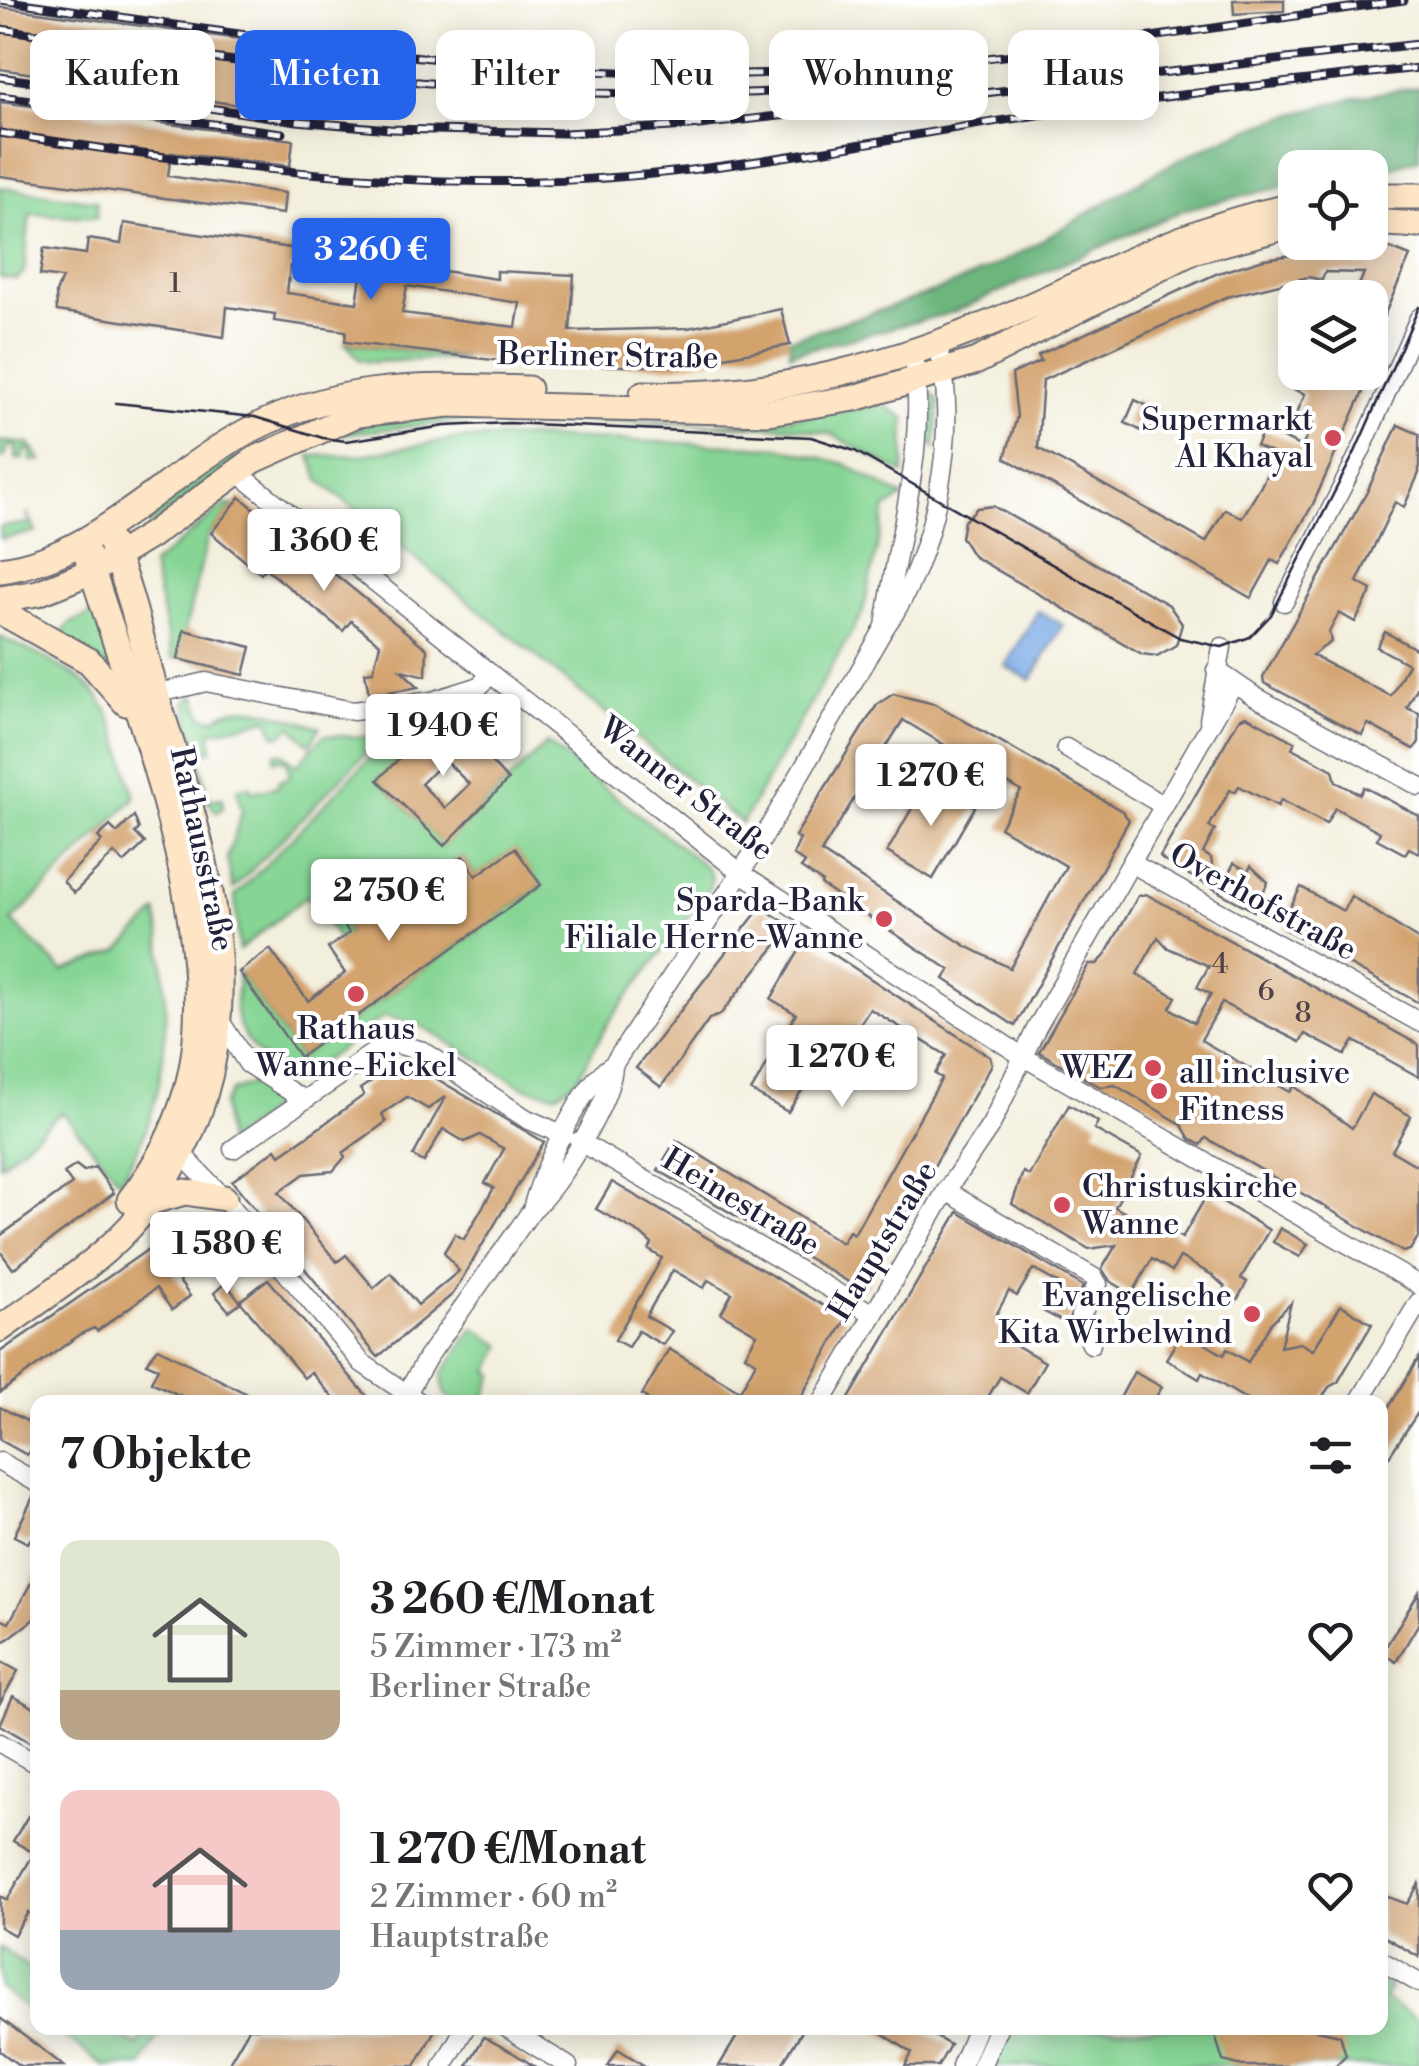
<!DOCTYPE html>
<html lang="de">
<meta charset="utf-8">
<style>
body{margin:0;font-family:"Libre Bodoni",serif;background:#f2f2f2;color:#202124;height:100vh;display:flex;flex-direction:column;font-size:38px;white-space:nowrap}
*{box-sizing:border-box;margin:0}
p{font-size:32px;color:#757577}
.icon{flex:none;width:55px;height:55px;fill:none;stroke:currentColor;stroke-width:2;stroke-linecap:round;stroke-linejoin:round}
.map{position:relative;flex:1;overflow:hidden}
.drawer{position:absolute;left:30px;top:1395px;width:1358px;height:640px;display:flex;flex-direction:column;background:#fff;border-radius:20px;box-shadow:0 5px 25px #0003}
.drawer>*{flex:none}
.top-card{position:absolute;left:30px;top:30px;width:1360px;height:90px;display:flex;gap:20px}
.fabs{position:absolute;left:1278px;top:150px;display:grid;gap:20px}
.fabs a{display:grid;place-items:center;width:110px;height:110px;border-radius:20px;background:#fff;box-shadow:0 5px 25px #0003;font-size:50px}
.price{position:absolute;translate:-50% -85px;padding:0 22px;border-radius:10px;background:#fff;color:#222;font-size:32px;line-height:65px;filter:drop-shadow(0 2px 5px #0008)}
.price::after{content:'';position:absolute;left:50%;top:60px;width:30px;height:22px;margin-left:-15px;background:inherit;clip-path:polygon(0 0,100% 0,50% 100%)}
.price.current{background:#2563eb;color:#fff}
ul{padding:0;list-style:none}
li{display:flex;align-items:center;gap:30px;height:250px;padding:0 30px}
li span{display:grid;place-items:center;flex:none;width:280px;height:200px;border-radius:20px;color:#555}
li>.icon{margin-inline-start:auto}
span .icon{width:120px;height:120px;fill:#fffc;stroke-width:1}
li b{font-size:42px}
h2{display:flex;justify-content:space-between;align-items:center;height:120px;padding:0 30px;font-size:42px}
.tag{padding:0 35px;border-radius:20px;background:#fff;box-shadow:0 5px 25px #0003;font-size:35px;line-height:90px}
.tag.current{background:#2563eb;color:#fff}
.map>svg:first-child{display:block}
</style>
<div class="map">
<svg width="1419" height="2066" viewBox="0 0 1419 2066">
<rect width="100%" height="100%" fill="#fff"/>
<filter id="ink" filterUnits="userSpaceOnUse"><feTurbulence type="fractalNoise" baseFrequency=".01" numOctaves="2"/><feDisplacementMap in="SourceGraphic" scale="20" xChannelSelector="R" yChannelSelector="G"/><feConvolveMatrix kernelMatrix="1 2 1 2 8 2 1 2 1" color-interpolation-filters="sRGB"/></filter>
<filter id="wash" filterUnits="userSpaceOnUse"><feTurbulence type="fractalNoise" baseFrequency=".0048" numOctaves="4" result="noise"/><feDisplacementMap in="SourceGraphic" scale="40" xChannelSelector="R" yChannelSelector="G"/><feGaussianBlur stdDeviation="2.25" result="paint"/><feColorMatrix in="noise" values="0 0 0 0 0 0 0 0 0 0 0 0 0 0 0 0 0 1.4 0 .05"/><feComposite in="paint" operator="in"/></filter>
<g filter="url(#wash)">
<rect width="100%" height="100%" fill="#f3efdd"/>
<g fill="#86d594" stroke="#547c68" stroke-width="2.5">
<path d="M0,187L97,201V217L30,214L24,272L17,279L0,277Z"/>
<path d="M345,343L465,358L371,362L360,360Z"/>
<path d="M933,395L939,402L935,448L927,441L928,402Z"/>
<path d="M883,404L905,418L904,474L831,434L794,427L493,418L331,435L387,418L484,413L712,424L754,423Z"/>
<path d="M532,437L777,447L845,464L903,497L886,508L863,612L742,823L319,480L310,456L361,455L455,439Z"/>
<path d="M0,441L29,444L41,460L31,461L30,450H25L23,459H16V447L9,445L5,457H0Z"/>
<path d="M231,457L237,462L150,525L147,518Z"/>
<path d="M225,505H234L208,536L178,659L172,658L152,565Z"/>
<path d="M27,512L36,532L0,539V527L30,523Z"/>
<path d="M98,611L111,667L108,669L61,636L69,624Z"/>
<path d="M0,637C103,685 107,686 135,798L12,921L63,971L119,951L157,912C171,1004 173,1100 120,1181L62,1112L0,1165Z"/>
<path d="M195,694L203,717L215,719C238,694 291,720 320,727L310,745L291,726L280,736L274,735L269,719L211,732L212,750L199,753L209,800L222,798L223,808L217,812L206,800L186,701Z"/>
<path d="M444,712L378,780L444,845L547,743L706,867L712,877L709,889L608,1023L577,1080L556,1094L526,1088L421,1026L384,1016C361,1032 338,1054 314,1066C278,1084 239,1044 236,1011C235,998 238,984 239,972L300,1057L541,886L515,849L476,876L463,857L410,892L396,873L337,914L349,933L339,940L307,896L239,950L235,896L405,722Z"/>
<path d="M324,735L380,738L233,889L227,858L242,812L237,789L250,786L252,792L279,786L278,781L290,777L286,759L274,760L275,753H283L296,766Z"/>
<path d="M258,1081L275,1089L280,1103L227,1143L223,1104L232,1091Z"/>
<path d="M474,1328L502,1346L489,1371L494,1375L483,1402H454L444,1393L442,1374Z"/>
<path d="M0,1947L37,1974V2016L0,1988Z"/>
<path d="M1380,1979L1390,1987L1384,1999L1419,2020V2066H990L1005,2028H1380Z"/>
<path d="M53,2028H111L137,2046L148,2028H163L141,2066H104Z"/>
</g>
<path fill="#6cb67e" stroke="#476c5c" stroke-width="2.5" d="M1419,87V159L1370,174V168H1295V184L1186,209L954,312L790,354L789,339C865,315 945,293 1016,255C1069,226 1120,191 1173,163C1247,125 1336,97 1419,87Z"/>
<path fill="#7cabe6" stroke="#4f6690" stroke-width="2.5" d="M1038,611L1063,625L1031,680L1005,666Z"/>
<g id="blocks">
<g fill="#d3a36e" fill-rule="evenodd">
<path d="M1233,0H1284V11L1234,14Z"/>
<path d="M0,7L307,48L298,114L0,69Z"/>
<path d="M0,102L293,140L290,166L171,153L168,176L285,193L283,214L0,176Z"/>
<path d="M124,223L497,279V271L574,275L570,331L688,328L781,309L790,345L676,366H541L345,342L346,331L274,321L275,314L227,307L224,337L57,311L56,293L62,278L40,275L44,248L86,254L88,239L121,244ZM290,266L361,276L357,303L287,293ZM407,286L520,303L516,327L402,313Z"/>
<path d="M1328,243L1376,247L1378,243L1410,256L1370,348V298L1355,295L1364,273L1325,272L1322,280L1308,277L1226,297L1043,380L1038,448L1206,542L1225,509L1242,518L1260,488L1276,455L1256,446L1264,429L1302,447L1313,423L1297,413L1305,394L1291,388L1298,372H1372L1313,504L1279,564L1272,560L1251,598L1005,458L1017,417L1012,374L1041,361L1038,355L1218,273L1264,259L1314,252V244Z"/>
<path d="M1135,400L1161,412L1150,435L1125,423Z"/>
<path d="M1398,425L1419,434V473L1404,507L1395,502L1357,582L1372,590L1355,622L1339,613L1329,632L1331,642L1312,655L1391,696L1408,664L1377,647L1385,632L1416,649L1419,643V684L1407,708L1419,713V742L1414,749L1368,724L1362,735L1264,683L1263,677L1367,492Z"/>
<path d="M240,497L427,649L426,676L401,670L419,687L369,695L365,672L373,671L380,644L351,621L343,631L265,568L261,574L211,533Z"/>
<path d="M993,506L1169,605L1182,624L1176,645L1157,656L1142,654L973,556L961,537L964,521L977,508Z"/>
<path d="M184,630L251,647L244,675L178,659Z"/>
<path d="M893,694L935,704L1122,811L1129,820L1015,1026L944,979L950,970L821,885L822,882L801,868L805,863L793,855L800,839L795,836L864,725L877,705ZM903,720L1021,791L1000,827L1066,866L1010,968L966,946L821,852Z"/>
<path d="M444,712L508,780L444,846L378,780ZM445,760L469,784L445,808L421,784Z"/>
<path d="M1246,716L1295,742L1292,748L1333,770L1336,782L1360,794L1364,787L1419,816V853L1409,848L1405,854L1377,839L1380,832L1335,808L1326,824L1281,800L1278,806L1239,786L1235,792L1230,790L1216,814L1209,827L1215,830L1203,853L1211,858L1216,890L1164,861L1160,857L1239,719Z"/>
<path d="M928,780L975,807L933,879L887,852Z"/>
<path d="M134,816L139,829L135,833L145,843L124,863L114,853L74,893L63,881L102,841L98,837L110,826L117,833Z"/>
<path d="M515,848L541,885L300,1057L239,972L270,949L308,1001L345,973L328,948L349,933L337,914L396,872L410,892L463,856L476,876Z"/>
<path d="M1234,863L1248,871L1251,866L1268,882L1254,911L1219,892Z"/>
<path d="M1301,887L1343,911L1351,896L1419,940V1003L1285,929L1286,915Z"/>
<path d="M1146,894L1419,1045V1077L1354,1041L1345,1055L1305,1034L1300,1042L1222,1003L1201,1040L1290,1092L1294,1086L1352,1128L1371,1094L1411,1116L1392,1151L1419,1167V1236L1410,1250L1403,1252L1206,1138L1201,1145L1190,1139L1181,1124L1115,1085L1101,1087L1039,1052L1089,964H1097L1104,957L1138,896ZM1158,937L1168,948L1209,966L1197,987L1211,994L1194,1023L1170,1008L1176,997L1137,974Z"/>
<path d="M761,907L791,926L720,1015L709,1019L661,1087L636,1068Z"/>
<path d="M807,937L990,1057L992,1064L865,1287L859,1288L658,1170L676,1140L842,1243L849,1231L854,1234L942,1078L935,1074L946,1055L870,1009L821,1082L811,1076L788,1112L751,1091L796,1014L771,999Z"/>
<path d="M403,1059L544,1142L453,1294L378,1357L232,1181L276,1149L280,1155L316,1130L364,1095L360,1089ZM446,1096L413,1156L424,1162L443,1129L465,1142L480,1135L504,1149L485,1183L494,1188L464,1239L455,1234L444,1252L459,1271L418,1305L391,1273L374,1288L346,1255L337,1262L279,1192L304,1174L333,1171L345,1157L343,1153L386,1122L382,1114L407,1097L428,1109Z"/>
<path d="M1069,1105L1098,1122L1094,1129L1142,1156L1115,1207L1162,1234L1166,1228L1182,1238L1208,1193L1269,1230L1241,1278L1247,1282L1236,1302L1222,1292L1225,1287L1212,1275L1180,1257L1172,1271L1152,1259L1132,1294L1110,1281L1102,1269L1116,1245L1089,1249L1012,1204L1023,1172L1029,1175Z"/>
<path d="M76,1165L84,1171L95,1167L114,1193L13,1269L0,1251V1236L72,1184L64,1173Z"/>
<path d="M612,1182L846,1319L798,1402H645L647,1398L642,1395L669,1349L740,1391L756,1362L745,1355L757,1334L721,1313L732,1293L708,1280L704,1288L673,1270L646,1316L672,1331L663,1345L638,1331L628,1347L615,1340L662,1258L649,1250L652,1244L641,1234L596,1209Z"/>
<path d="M958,1212L1083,1286L1067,1324L1043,1311L1059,1284L1033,1269L1017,1296L1009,1291L995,1317L1003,1321L1000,1328L1018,1338L1014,1344L1045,1362L1027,1393L1000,1377L985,1402H847Z"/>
<path d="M209,1219L244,1261L223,1279L188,1237Z"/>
<path d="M1280,1228L1308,1244L1300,1257L1273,1242Z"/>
<path d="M153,1246L190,1296L172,1310L156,1288L97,1331L94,1328L80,1334L0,1393V1352Z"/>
<path d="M268,1279L304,1322L372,1402H337L311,1372L304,1378L268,1335L240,1301Z"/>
<path d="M225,1283L241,1302L229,1311L214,1293Z"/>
<path d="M1291,1303L1280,1347L1300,1343L1313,1350L1341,1305L1372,1324L1338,1382L1329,1387L1319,1402H1251L1202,1373L1199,1379L1166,1359L1183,1331L1224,1355L1227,1349L1248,1362L1271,1323Z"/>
<path d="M158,1348L245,1393L240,1402H194L151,1382L158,1368L146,1363Z"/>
<path d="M1419,1357V1411L1380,1470V1411L1385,1414Z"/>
<path d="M1134,1372L1162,1387L1153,1402H1118Z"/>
<path d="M0,1407L38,1427V1453L30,1450L27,1455L0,1440Z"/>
<path d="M34,1495H38V1541L31,1538L28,1543L14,1536Z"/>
<path d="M38,1570V1616L0,1645V1619L9,1623Z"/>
<path d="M1419,1592V1623L1396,1662L1382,1653Z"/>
<path d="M0,1661L18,1671L0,1703Z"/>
<path d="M13,1696L38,1710V1747L0,1725Z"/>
<path d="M28,1816L38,1821V1905L32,1915L28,1912L14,1935L0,1927V1896L7,1900L34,1853L13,1841Z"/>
<path d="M1419,1884V1957L1380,1934V1894L1407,1904Z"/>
<path d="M0,2018L35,2044L64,2066H20L0,2051Z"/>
<path d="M249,2028H436L415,2066H227Z"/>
<path d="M742,2028H804L781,2066H719Z"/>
<path d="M874,2028H920L950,2045L938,2066H905L912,2053Z"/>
<path d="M1213,2028H1309L1340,2035L1346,2055L1335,2066H1243L1223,2061Z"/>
<path d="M484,2037L515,2054L534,2066H467Z"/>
<path d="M618,2049L645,2066H608Z"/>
</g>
</g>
</g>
<g filter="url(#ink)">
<use href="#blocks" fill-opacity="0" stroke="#6b6a74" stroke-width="2.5"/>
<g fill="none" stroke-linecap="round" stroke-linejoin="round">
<g stroke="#6b6a74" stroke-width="21">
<g id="street">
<path d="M237,472L741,873L1022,1056L1419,1285"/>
<path d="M1284,602L1362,448L1419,318"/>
<path d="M885,627C898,527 927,459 914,353"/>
<path d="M1216,670L1254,696L1419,786"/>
<path d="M155,694L206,682L353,711L432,701L480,686L490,674"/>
<path d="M1209,720L1222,647"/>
<path d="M1066,748L1164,806"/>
<path d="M1131,863L1419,1022"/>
<path d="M218,1018L248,1064L302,1099"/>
<path d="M579,1141L873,1314"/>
<path d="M173,1145L224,1198L362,1363L419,1402"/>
<path d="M233,1149L389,1042L423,1051L527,1119L564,1135"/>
<path d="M946,1191L1093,1277L1098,1284L1080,1316L1091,1344"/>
<path d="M532,1210C539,1177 583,1079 613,1065"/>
<path d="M402,1402L427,1358L532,1210C558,1188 613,1099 613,1065L760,843L885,627C934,562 962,424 937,345"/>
<path d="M822,1402L946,1191L991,1125L1036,1029L1234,683"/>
<path d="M1359,1402L1419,1302"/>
<path d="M0,1462L38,1483"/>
<path d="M0,1743L38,1765"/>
<path d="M1380,1960L1419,1983"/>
<path d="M507,2028L568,2066"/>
<path d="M443,2066L465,2028"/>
<path d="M961,2066L977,2028"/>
<path d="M981,2066L998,2028"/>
</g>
</g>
<g stroke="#6b6a74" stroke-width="29">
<g id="secondary">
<path d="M1370,196H1419"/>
<path d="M1370,222L1419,225"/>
<path d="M643,394C774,399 899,363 1019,311C1110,271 1196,224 1295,206"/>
<path d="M87,555C133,701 231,943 186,1093C175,1131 154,1169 130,1200"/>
<path d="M0,570C88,559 153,488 225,444C325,382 415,385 528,389"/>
<path d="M0,599L38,593L92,571L151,535L254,460L357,414L449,404L768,412L855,398L977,361L1193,251L1295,224"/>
<path d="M0,611L89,661L126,703"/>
<path d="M149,1202L185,1192L224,1198"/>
<path d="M0,1329C48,1294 104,1260 141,1214C262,1062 220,894 165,724C145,664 136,600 110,542"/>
</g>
</g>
<use href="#street" stroke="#fff" stroke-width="18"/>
<use href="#secondary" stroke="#fde5c5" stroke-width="25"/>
<path stroke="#22223b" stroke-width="2.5" d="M116,403L255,417L323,438L346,441L445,426L509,423L811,437L855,451L1180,638L1222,647L1250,637L1271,615L1355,452L1419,307"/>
<g stroke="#22223b" stroke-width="9">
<g id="rail">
<path d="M0,0C227,31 453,71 683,74C924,78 1166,34 1404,0"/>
<path d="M0,29C163,51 326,76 491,88C646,99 821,94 977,79"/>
<path d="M0,77L297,121L390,129L565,133L690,126L1419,44"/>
<path d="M0,96L282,133"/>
<path d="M0,133C179,161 360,186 542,181C714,177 875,139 1044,114C1168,95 1294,81 1419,68"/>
</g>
</g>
<use href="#rail" stroke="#fff" stroke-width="5" stroke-dasharray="15" stroke-linecap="butt"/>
</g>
</g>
<g fill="#d1495b" stroke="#fff" stroke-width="4">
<circle cx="1333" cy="438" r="10"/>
<circle cx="884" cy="919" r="10"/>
<circle cx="356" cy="994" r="10"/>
<circle cx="1153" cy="1068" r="10"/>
<circle cx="1159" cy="1091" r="10"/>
<circle cx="1062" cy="1205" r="10"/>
<circle cx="1252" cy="1314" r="10"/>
</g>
<g text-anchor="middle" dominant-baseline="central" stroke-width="8" stroke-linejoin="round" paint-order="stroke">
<g font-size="28" fill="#4e4248">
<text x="175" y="283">1</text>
<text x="1220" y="964">4</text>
<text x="1266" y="991">6</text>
<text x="1303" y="1013">8</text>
</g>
<g font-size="32" fill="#22223b" stroke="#fff">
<text transform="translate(608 356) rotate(1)">Berliner Straße</text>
<text transform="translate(686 789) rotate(38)">Wanner Straße</text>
<text transform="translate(202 849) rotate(78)">Rathausstraße</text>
<text transform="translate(1263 902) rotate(29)">Overhofstraße</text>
<text transform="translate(741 1202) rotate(31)">Heinestraße</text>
<text transform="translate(883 1241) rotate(-59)">Hauptstraße</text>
</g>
<g font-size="32" fill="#22223b" stroke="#fff" text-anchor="end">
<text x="1313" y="420">Supermarkt<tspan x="1313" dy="37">Al Khayal</tspan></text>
<text x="864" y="901">Sparda-Bank<tspan x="864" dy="37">Filiale Herne-Wanne</tspan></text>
<text x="356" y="1029" text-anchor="middle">Rathaus<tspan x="356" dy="37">Wanne-Eickel</tspan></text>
<text x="1133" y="1068">WEZ</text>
<text x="1179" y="1073" text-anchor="start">all inclusive<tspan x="1179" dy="37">Fitness</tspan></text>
<text x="1082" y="1187" text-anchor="start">Christuskirche<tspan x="1082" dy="37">Wanne</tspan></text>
<text x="1232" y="1296">Evangelische<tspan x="1232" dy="37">Kita Wirbelwind</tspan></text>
</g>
</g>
</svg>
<div class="fabs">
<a><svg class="icon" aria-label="locate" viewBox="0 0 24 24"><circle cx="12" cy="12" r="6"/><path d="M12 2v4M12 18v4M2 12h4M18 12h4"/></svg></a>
<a><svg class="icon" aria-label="layers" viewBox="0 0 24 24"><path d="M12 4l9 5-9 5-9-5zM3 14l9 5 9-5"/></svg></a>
</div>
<b class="price current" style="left:371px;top:303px">3 260 €</b>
<b class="price" style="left:324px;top:594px">1 360 €</b>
<b class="price" style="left:443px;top:779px">1 940 €</b>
<b class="price" style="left:931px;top:829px">1 270 €</b>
<b class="price" style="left:389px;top:944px">2 750 €</b>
<b class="price" style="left:842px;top:1110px">1 270 €</b>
<b class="price" style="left:227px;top:1297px">1 580 €</b>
<div class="top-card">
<a class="tag">Kaufen</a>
<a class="tag current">Mieten</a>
<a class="tag">Filter</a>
<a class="tag">Neu</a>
<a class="tag">Wohnung</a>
<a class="tag">Haus</a>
</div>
<section class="drawer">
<h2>7 Objekte<svg class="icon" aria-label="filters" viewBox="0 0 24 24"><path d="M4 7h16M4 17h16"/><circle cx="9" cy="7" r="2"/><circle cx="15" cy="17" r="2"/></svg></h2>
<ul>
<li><span style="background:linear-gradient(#dfe7d0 75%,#b9a48a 0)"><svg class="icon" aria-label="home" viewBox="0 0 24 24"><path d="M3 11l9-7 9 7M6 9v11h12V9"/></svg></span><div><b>3 260 €/Monat</b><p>5 Zimmer · 173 m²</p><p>Berliner Straße</p></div><svg class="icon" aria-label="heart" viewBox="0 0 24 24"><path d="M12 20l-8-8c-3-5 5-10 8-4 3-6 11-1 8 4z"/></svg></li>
<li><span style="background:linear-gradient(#f6c9c9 70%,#9aa5b1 0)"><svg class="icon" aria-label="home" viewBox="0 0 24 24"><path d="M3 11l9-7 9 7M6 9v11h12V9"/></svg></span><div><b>1 270 €/Monat</b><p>2 Zimmer · 60 m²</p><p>Hauptstraße</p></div><svg class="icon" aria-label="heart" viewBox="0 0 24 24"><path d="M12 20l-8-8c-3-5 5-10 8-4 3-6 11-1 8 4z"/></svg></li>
</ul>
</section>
</div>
